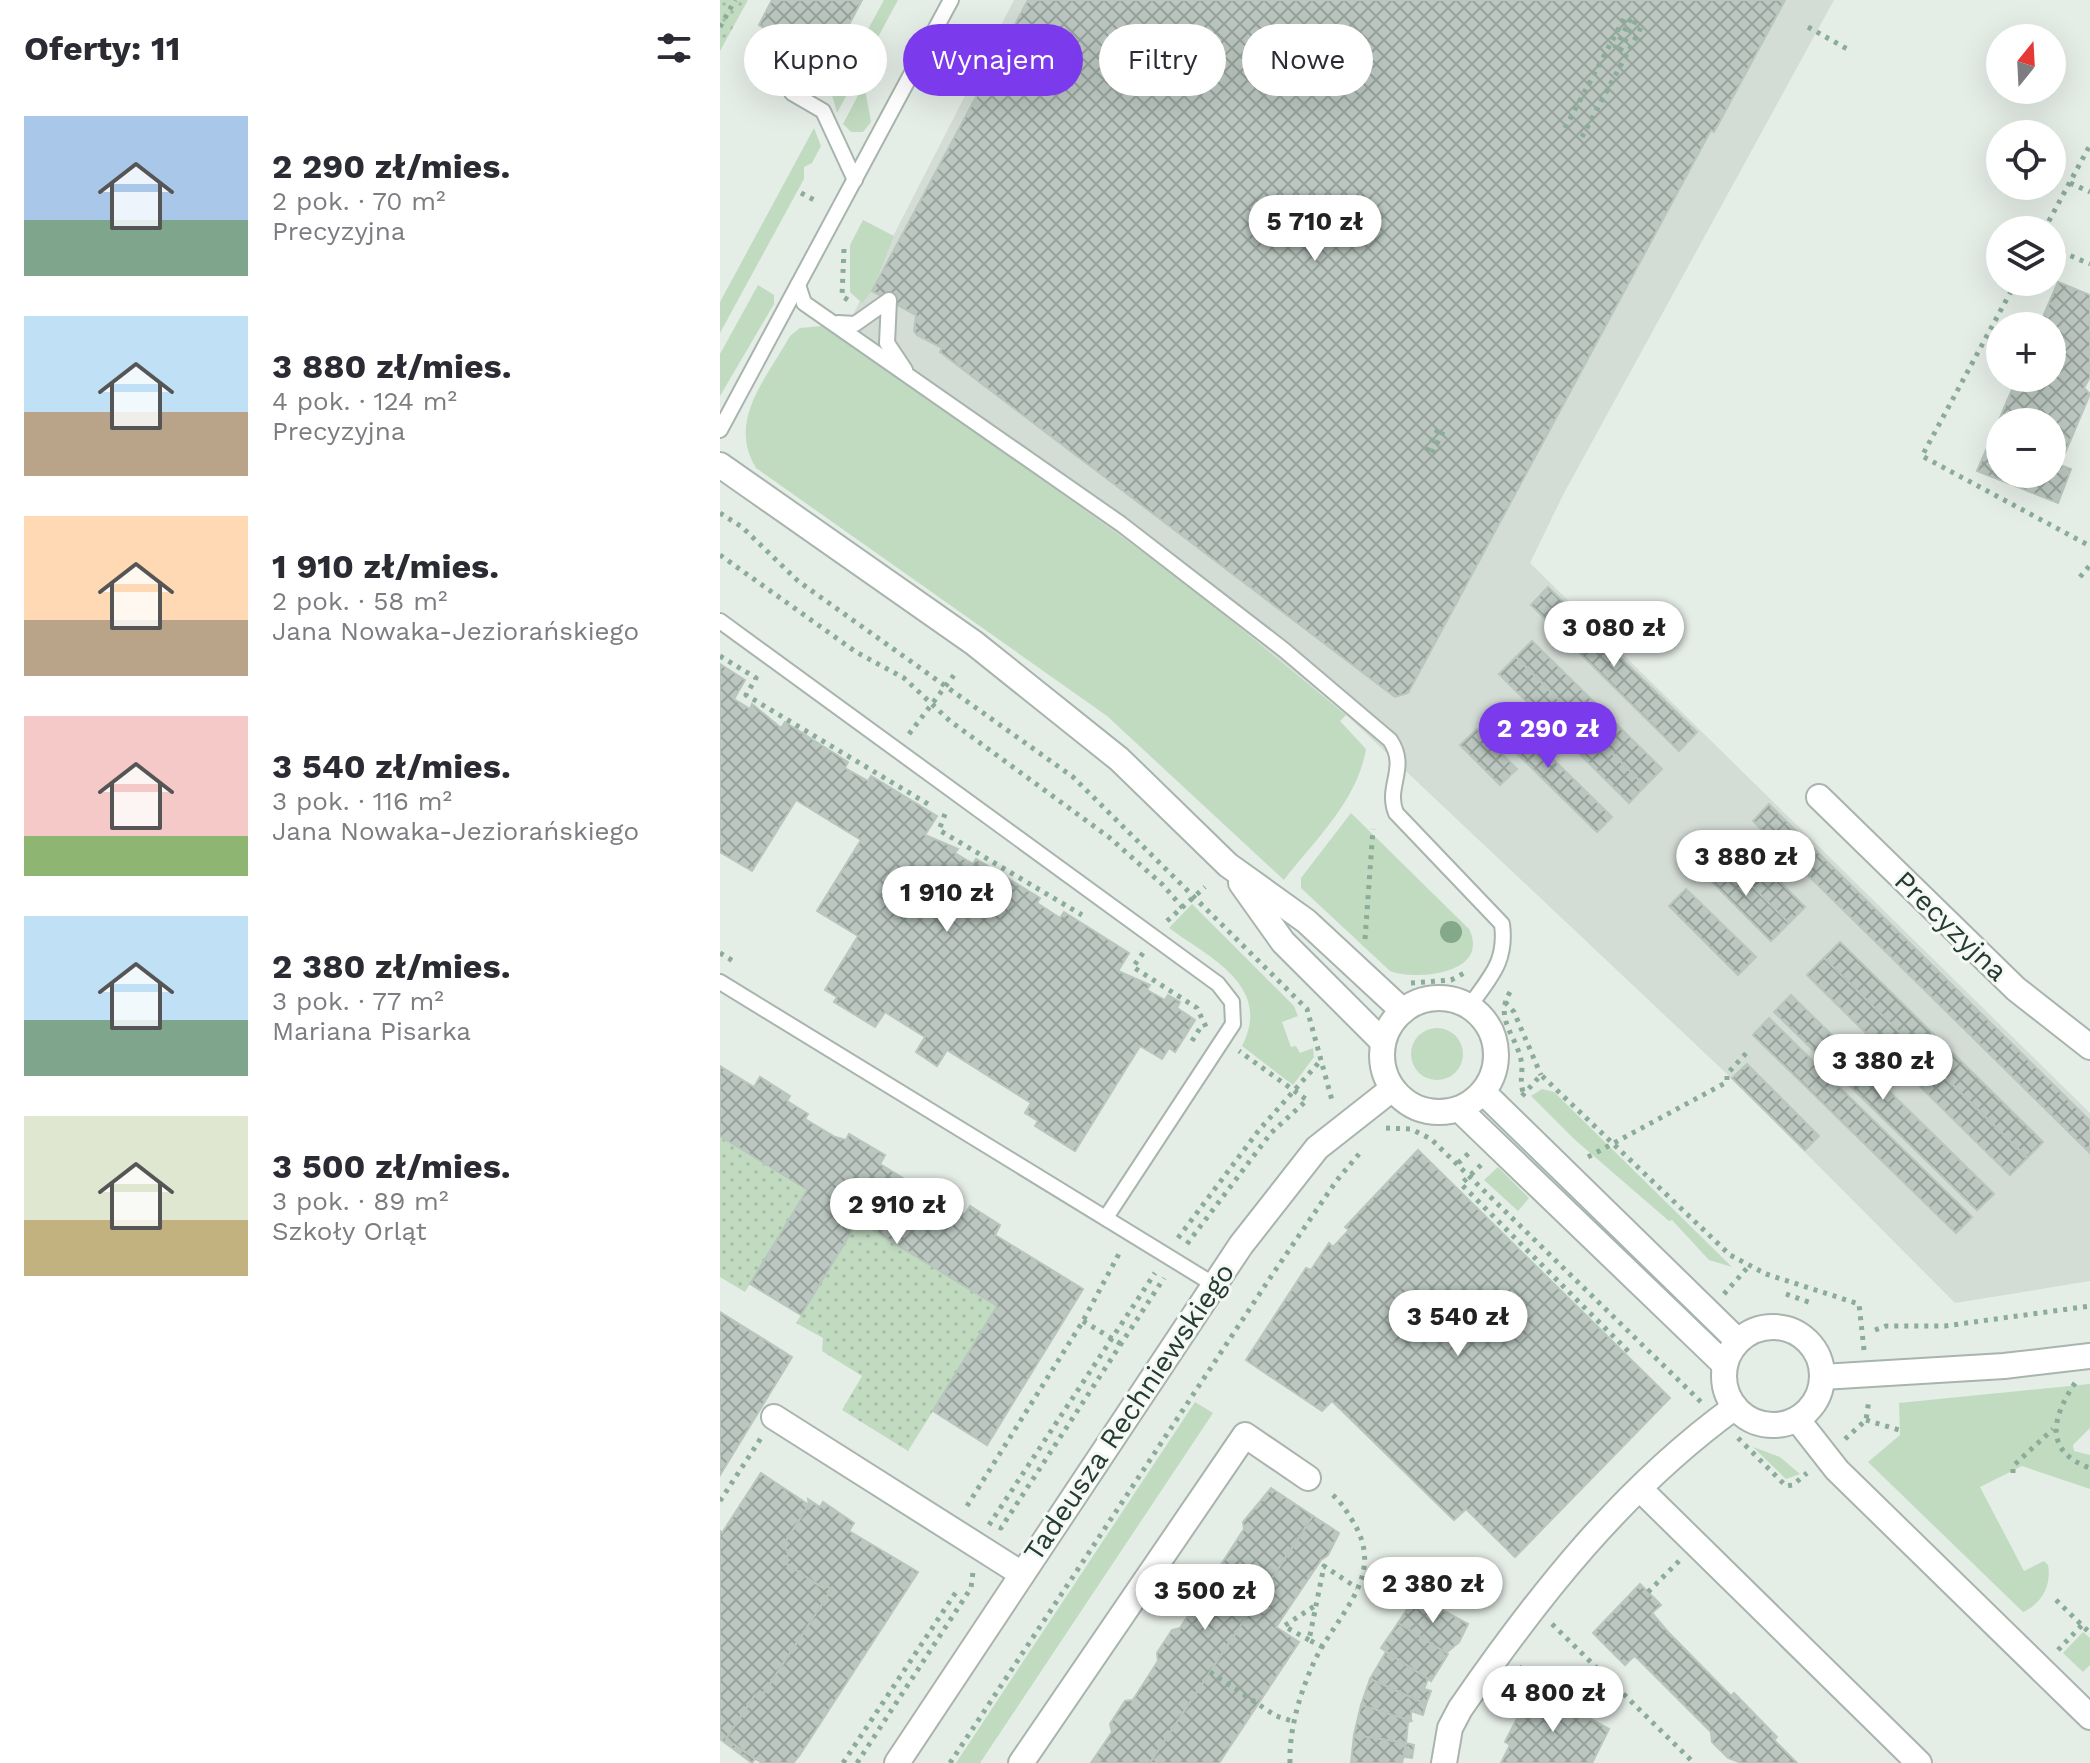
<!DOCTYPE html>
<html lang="pl">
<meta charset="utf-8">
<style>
body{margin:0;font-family:"Work Sans",sans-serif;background:#f2f2f3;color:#2b2b33;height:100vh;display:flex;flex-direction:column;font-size:30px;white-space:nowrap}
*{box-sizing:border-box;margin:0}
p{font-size:26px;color:#7c7c81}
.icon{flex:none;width:44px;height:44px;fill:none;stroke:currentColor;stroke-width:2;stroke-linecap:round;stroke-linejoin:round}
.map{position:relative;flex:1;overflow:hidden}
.panel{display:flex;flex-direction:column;background:#fff;width:720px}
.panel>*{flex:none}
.hud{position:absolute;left:24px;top:24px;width:760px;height:72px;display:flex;gap:16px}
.needle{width:52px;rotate:18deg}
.fabs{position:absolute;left:1266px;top:24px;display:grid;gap:16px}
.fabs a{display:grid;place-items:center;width:80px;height:80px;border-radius:50%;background:#fff;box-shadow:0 8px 32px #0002;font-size:40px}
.price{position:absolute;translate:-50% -68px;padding:0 18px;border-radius:28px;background:#fff;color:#222;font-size:26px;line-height:52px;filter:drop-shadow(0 2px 4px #0008)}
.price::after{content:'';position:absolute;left:50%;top:48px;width:24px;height:18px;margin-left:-12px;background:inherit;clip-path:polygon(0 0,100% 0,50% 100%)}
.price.active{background:#7c3aed;color:#fff}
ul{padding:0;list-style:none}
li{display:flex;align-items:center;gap:24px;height:200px;padding:0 24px}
li span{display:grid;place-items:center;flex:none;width:224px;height:160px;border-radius:0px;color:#555}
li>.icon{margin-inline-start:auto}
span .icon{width:96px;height:96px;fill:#fffc;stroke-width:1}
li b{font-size:34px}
h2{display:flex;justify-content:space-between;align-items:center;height:96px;padding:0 24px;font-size:34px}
.tag{padding:0 28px;border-radius:36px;background:#fff;box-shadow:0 8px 32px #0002;font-size:28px;line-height:72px}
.tag.active{background:#7c3aed;color:#fff}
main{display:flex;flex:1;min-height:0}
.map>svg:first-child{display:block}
</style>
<main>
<section class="panel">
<h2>Oferty: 11<svg class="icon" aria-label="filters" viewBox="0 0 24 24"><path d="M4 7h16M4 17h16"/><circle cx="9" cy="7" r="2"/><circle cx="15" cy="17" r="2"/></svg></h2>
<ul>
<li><span style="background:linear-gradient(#a9c7e8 65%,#7fa58c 0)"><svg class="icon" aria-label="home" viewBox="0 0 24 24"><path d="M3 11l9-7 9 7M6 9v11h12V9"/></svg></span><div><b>2 290 zł/mies.</b><p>2 pok. · 70 m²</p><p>Precyzyjna</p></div></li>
<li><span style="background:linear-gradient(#bfe0f5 60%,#b9a48a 0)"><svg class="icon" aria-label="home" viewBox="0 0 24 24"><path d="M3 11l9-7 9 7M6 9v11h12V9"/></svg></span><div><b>3 880 zł/mies.</b><p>4 pok. · 124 m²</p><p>Precyzyjna</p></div></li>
<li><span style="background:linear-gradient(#ffd9b3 65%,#b9a48a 0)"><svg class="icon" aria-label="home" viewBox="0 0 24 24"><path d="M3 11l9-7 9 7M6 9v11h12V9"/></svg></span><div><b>1 910 zł/mies.</b><p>2 pok. · 58 m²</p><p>Jana Nowaka-Jeziorańskiego</p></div></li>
<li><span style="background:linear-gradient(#f6c9c9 75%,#8fb573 0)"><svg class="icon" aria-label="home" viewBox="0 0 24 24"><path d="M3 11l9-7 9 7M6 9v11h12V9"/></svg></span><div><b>3 540 zł/mies.</b><p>3 pok. · 116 m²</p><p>Jana Nowaka-Jeziorańskiego</p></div></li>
<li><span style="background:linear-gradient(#bfe0f5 65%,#7fa58c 0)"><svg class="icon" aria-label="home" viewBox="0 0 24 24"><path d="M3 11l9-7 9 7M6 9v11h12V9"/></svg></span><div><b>2 380 zł/mies.</b><p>3 pok. · 77 m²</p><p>Mariana Pisarka</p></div></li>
<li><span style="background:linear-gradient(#dfe7d0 65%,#c2b280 0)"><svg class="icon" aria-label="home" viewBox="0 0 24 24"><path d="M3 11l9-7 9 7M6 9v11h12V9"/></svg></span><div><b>3 500 zł/mies.</b><p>3 pok. · 89 m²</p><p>Szkoły Orląt</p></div></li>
</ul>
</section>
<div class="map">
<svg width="1370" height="1763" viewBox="0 0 1370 1763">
<defs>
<pattern id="park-dots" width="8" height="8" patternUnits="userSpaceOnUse" patternTransform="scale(2)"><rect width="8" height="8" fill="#c1dbc1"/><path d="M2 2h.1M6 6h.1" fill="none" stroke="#a6bda6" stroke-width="1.8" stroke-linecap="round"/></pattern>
<pattern id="building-cross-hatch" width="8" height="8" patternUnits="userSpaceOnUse" patternTransform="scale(2)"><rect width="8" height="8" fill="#bbc7c0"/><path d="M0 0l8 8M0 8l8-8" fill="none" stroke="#98a39d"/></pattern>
</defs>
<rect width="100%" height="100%" fill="#e5ede7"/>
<path fill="#d4dcd6" d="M294,0H1114L843,495L810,563L1370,1113V1281L1235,1303L1007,1074L620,709L472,588L121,338Z"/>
<g fill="#c1dbc1">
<path d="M164,0H178L117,113L112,95Z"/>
<path d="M144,84L151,122L143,132H131L123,124Z"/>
<path d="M94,128L101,146L92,163L84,167V179L0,333V302Z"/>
<path d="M143,220L174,236L152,291L142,303L130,292V245Z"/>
<path d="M38,285L54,295V304L0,396V354Z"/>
<path d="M102,326L210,398L472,588L626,715L620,721L646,749C638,800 594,841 564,880L387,716L36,468C7,421 46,379 70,336L80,328Z"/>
<path d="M631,813L749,929C771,974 696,981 670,971L581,888V878Z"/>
<path d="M472,904L574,1006L578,1016L562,1022L571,1047L576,1046L580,1053L593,1048L594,1057L573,1085L522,1046C553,986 490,958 449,928Z"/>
<circle cx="717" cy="1054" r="26"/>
<path d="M822,1089L834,1092L1012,1267L989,1260L952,1220L949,1221L853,1138L811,1096Z"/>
<path d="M778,1167L809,1198L798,1211L764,1180Z"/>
<path d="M1370,1384V1428L1353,1445L1354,1451L1370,1455V1489L1302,1466L1260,1487L1304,1571L1324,1561L1328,1565C1332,1586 1321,1604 1303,1612L1148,1462L1180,1435L1179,1403Z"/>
<path d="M475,1402L493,1413L260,1763H236Z"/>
<path d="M1033,1447L1060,1457L1080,1474L1066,1479Z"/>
<path d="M1363,1632L1370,1638V1665L1363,1672L1343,1653Z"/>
</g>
<g fill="url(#park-dots)">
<path d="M0,0H28L0,51Z"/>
<path d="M0,1137L88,1192L25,1292L0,1277Z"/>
<path d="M139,1221L278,1307L188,1451L122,1410L142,1376L102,1351L103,1338L76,1323Z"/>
</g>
<g fill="url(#building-cross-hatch)" stroke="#b8c6bd" stroke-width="2" fill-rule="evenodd">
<path d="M52,0H142L115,51L92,39L90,44L72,34L68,41L39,25Z"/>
<path d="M308,0H1065L994,132L991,130L688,693L675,697L667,691L220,352L222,348L197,335L194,331L196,315L152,291Z"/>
<path d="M1338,282L1370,295V377L1364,388L1370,394L1340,465L1351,469L1338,503L1257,471L1297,378H1332V326H1319ZM1280,422H1332V474H1280Z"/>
<path d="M828,587L977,732L959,751L811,605Z"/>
<path d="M812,641L942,769L925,786L796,657Z"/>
<path d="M796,657L925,786L909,803L779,674Z"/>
<path d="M0,664L25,680L14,699L30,709L32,704L61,728L65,722L128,762L125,768L148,781L151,776L217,816L205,835L238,849L235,853L253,864L256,859L320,898L317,903L340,918L344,912L409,953L398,971L430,985L427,990L445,1000L448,995L460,1002L457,1008L475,1020L455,1052L449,1048L442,1059L420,1046L355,1151L315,1126L318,1121L305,1113L311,1103L227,1050L217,1066L196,1052L205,1037L165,1012L155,1027L114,1002L117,997L105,990L138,936L97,911L141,840L76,800L32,871L0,852Z"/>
<path d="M780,707L892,817L877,832L765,722Z"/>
<path d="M757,729L797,769L780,785L740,745Z"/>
<path d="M1049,804L1370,1121V1153L1033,821Z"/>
<path d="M1016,838L1085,907L1069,923L1000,854Z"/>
<path d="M1000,854L1069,923L1051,941L982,872Z"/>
<path d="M966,889L1036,957L1018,975L949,906Z"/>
<path d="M1120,942L1323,1142L1307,1158L1104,958Z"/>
<path d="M1104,958L1307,1158L1290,1175L1087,975Z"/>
<path d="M1071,995L1274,1194L1257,1210L1054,1012Z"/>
<path d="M1049,1018L1252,1217L1236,1233L1033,1035Z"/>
<path d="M1027,1064L1099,1136L1085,1150L1012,1078Z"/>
<path d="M0,1066L34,1087L40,1077L70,1096L67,1101L88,1114L85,1119L115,1137L126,1140L129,1134L165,1155L160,1164L240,1213L245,1214L250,1206L280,1225L275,1235L363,1289L267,1445L213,1411L277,1306L138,1221L81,1315L30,1284L87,1190L0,1136Z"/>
<path d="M698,1150L950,1398L795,1557L746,1509L734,1520L612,1401L602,1411L526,1360L586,1268L591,1270L609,1243L613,1247L629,1230L625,1227Z"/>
<path d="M0,1312L72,1357L0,1475Z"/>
<path d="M41,1473L89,1505L62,1547L70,1552L64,1562L100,1586L102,1583L112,1589L40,1699L35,1695L6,1739L35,1759L32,1763L0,1739V1531L2,1533Z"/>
<path d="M551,1488L593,1516L430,1763H371L392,1732L390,1724L405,1701L413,1700L438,1661L437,1653L452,1630L460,1628L524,1529L523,1522Z"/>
<path d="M88,1499L100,1507L103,1502L134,1523L129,1531L198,1572L79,1756L73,1763H42L6,1739L35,1695L40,1699L112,1589L102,1583L100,1586L64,1562L70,1552L62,1547L89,1505Z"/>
<path d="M593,1516L619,1533L608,1555L601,1560L556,1627L579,1642L499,1763H430Z"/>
<path d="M920,1584L941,1605L932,1613L948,1632L1011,1696L1014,1693L1057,1737L1054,1740L1077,1763H1022L1008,1758L992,1742L991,1732L918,1659L914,1656L905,1665L873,1633Z"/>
<path d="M696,1596L748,1624L739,1642L726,1653L678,1623Z"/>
<path d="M678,1623L728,1654L711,1681L661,1648Z"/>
<path d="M666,1652L708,1679L704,1689L711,1691L706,1704L650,1679Z"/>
<path d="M650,1679L706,1704L703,1715L691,1711V1721L641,1705Z"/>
<path d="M813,1688L889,1729L872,1763H781L790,1745L785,1742Z"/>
<path d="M641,1705L691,1721L688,1722L686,1743L634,1735Z"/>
<path d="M634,1735L686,1743L682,1763H631Z"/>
<path d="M686,1743L694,1745L692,1758L684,1757Z"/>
</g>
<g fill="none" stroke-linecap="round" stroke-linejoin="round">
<g stroke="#a8b4ad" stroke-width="18">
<g id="service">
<path d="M72,93L103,111L135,180"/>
<path d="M78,285L84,303L401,524L564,650L670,740C689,768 665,786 676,813L782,924C787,962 770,977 749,1007"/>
<path d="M118,323L135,324L169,300L167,343L185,370"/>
<path d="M0,430L231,0"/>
<path d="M0,621L498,984L512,1002L513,1024L387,1216"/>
<path d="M0,982L493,1284"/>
</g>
</g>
<g stroke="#a8b4ad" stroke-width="28">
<g id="minor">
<path d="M1099,797L1296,989L1370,1047"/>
<path d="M763,1092L1018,1341"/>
<path d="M739,1109L1005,1365"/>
<circle cx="1053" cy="1376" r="49"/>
<path d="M1102,1377L1284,1366L1370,1356"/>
<path d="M54,1417L302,1574"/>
<path d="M1077,1419L1117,1470L1370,1717"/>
<path d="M920,1489L1199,1763"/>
<path d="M301,1763L525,1435L588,1478"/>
<path d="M724,1763L730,1728L740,1709C818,1596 902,1489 1015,1407"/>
</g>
</g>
<g stroke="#a8b4ad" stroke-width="28">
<g id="tertiary">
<path d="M0,465L254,643L399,759L508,865L586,921L683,1011"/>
<path d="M521,883L563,942L663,1042"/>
<circle cx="719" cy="1055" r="57"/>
<path d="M177,1763L521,1245L597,1148L672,1089"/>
</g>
</g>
<g stroke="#8aac99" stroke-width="5" stroke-dasharray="4 6" stroke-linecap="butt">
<path d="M0,27L15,0"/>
<path d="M1088,27L1129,50"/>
<path d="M895,49L911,18"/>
<path d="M900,51L916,20"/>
<path d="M845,128L906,15"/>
<path d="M862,137L923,24"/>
<path d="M1350,183L1370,192"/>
<path d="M81,193L98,202"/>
<path d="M1324,230L1370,145"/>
<path d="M1332,248L1370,264"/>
<path d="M124,249L122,296L131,302"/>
<path d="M1296,282L1202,456L1370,546"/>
<path d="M707,451L720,425"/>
<path d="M712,453L725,428"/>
<path d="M0,513L22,527L78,581L353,777L587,1009L613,1104"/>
<path d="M0,555L136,652L184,678L230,721L390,838L443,885L463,908"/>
<path d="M1360,577L1370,565"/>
<path d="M0,656L36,678L26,695L213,807"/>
<path d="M189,734L234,675"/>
<path d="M225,814L219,830L362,915"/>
<path d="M447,921L485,887"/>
<path d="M645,939L653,829"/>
<path d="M0,953L13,961"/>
<path d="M423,953L413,967L477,1008L486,1027"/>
<path d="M691,983L731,980L746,972"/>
<path d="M790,992C773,1020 799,1037 802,1066C802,1075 800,1081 803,1092"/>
<path d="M785,1002L794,1012L821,1075"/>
<path d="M472,1041L482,1025"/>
<path d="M802,1096L821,1075L1010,1255L1046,1274L1139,1304L1144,1350"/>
<path d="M666,1128L691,1129L711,1139L982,1403"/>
<path d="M868,1157L1007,1082V1074L1030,1049"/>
<path d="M738,1163L749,1153"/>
<path d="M761,1165L741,1184L912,1355"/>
<path d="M458,1238L539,1130L602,1059"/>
<path d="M467,1244L551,1133L587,1100L519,1051"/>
<path d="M1004,1294L1028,1267"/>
<path d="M1066,1294L1094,1304"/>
<path d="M363,1321L401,1344"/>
<path d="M1155,1330L1166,1326H1225L1370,1306"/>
<path d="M1355,1383C1333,1416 1322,1451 1370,1468"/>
<path d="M1146,1420L1179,1430"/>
<path d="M1018,1438L1066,1486L1073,1485L1087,1473"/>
<path d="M1125,1439L1146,1420L1149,1400"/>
<path d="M1293,1473V1466L1333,1429"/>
<path d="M0,1501L41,1438"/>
<path d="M247,1506L363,1321L401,1250"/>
<path d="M269,1525L435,1273"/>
<path d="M279,1527L281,1528L444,1278"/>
<path d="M928,1592L959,1561"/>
<path d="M1336,1600L1370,1633"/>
<path d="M832,1624L974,1763"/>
<path d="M589,1640L564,1626L596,1605"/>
<path d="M603,1647L589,1640L604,1566L637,1588"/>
<path d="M1338,1650L1362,1625"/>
<path d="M799,1667L847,1699L891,1681"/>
<path d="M490,1672L556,1716L575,1722"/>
<path d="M123,1763L236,1592"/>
<path d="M137,1763L251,1588L253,1572"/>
<path d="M230,1763L552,1275L617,1180L639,1154"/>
<path d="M570,1763C569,1729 580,1693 594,1662C618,1612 668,1576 632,1520C625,1509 620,1500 609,1492"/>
</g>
<use href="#service" stroke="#fff" stroke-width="14"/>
<use href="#minor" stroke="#fff" stroke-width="24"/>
<use href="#tertiary" stroke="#fff" stroke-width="24"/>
</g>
<circle fill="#84a88a" cx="731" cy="932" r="11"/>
<g text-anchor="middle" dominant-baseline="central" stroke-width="6" stroke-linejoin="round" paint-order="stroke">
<g font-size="28" fill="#263c31" stroke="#f5f9f6">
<text transform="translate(1231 926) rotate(44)">Precyzyjna</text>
<text transform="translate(409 1412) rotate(-56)">Tadeusza Rechniewskiego</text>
</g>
</g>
</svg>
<div class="fabs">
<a><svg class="needle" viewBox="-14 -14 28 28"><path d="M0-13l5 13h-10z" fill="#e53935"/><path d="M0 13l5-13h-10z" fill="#7c7c81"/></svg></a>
<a><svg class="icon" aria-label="locate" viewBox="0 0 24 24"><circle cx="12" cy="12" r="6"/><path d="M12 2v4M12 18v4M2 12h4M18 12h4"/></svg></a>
<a><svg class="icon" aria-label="layers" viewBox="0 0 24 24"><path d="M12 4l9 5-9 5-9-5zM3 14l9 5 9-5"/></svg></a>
<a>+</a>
<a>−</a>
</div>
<b class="price" style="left:595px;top:263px">5 710 zł</b>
<b class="price" style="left:894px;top:669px">3 080 zł</b>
<b class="price active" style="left:828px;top:770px">2 290 zł</b>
<b class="price" style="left:1026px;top:898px">3 880 zł</b>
<b class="price" style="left:227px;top:934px">1 910 zł</b>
<b class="price" style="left:1163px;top:1102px">3 380 zł</b>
<b class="price" style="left:177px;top:1246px">2 910 zł</b>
<b class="price" style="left:738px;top:1358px">3 540 zł</b>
<b class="price" style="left:713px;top:1625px">2 380 zł</b>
<b class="price" style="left:485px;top:1632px">3 500 zł</b>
<b class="price" style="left:833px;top:1734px">4 800 zł</b>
<div class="hud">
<a class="tag">Kupno</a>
<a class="tag active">Wynajem</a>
<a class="tag">Filtry</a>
<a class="tag">Nowe</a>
</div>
</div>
</main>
